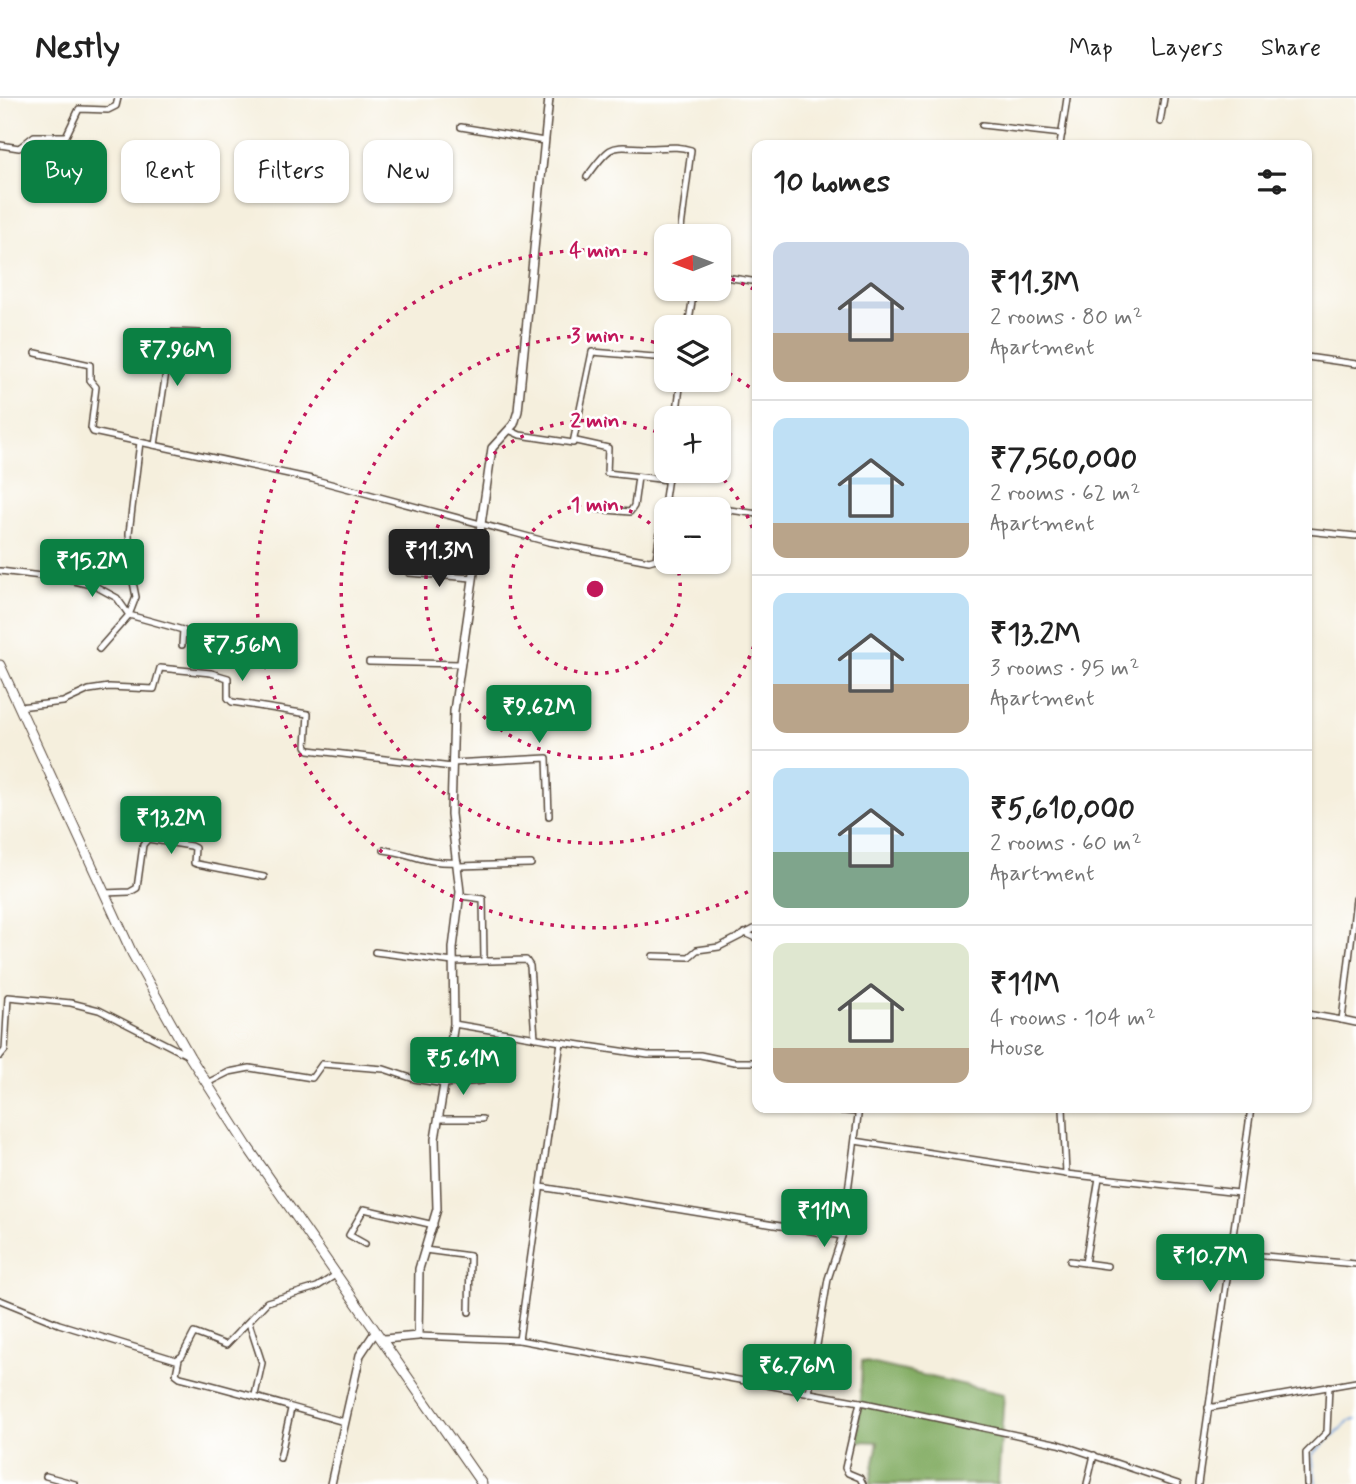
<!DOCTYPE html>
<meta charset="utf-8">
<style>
body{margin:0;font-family:Mynerve,sans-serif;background:#f2f2f2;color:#222;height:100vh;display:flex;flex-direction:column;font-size:26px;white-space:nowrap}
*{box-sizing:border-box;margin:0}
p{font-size:23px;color:#767676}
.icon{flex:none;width:38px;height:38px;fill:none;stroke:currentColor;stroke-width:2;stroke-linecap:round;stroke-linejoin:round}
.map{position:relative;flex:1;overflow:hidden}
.drawer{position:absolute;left:752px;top:42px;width:560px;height:973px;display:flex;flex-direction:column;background:#fff;border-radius:14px;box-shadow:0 2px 5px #0004}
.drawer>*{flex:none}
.top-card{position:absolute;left:21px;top:42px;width:626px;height:63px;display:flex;gap:14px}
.needle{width:46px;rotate:269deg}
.buttons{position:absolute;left:654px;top:126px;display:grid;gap:14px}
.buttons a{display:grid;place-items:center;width:77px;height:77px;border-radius:14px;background:#fff;box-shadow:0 2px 5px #0004;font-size:35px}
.price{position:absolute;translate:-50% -60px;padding:0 16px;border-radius:7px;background:#0b8043;color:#fff;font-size:23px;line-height:46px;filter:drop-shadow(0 2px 4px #0008)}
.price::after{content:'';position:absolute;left:50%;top:42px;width:21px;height:16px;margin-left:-10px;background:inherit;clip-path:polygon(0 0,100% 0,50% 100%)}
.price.active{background:#222;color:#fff}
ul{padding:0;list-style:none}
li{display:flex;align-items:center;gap:21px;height:175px;padding:0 21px}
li+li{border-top:2px solid #e0e0e0}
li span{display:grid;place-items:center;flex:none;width:196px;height:140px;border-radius:14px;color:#555}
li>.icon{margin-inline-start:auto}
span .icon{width:84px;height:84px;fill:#fffc;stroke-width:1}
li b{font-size:30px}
h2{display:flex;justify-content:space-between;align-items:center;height:84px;padding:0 21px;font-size:30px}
.pill{padding:0 24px;border-radius:14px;background:#fff;box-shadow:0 2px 5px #0004;font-size:24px;line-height:63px}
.pill.active{background:#0b8043;color:#fff}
header{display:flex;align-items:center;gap:42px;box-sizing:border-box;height:98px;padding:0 35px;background:#fff;border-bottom:2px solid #e0e0e0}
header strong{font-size:33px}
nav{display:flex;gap:38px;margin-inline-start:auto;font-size:24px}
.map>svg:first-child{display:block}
</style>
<header>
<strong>Nestly</strong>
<nav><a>Map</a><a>Layers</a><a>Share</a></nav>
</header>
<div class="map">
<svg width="1356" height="1386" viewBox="0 0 1356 1386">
<rect width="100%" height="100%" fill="#fff"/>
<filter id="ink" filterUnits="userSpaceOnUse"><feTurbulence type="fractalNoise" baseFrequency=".0143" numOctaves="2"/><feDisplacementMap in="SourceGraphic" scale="14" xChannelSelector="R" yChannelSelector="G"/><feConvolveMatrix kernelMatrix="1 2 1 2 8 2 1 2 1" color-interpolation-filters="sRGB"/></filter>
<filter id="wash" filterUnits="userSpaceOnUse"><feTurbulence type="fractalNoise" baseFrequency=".00686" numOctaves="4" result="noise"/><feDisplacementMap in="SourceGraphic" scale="28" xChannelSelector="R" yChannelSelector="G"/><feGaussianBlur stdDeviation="1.57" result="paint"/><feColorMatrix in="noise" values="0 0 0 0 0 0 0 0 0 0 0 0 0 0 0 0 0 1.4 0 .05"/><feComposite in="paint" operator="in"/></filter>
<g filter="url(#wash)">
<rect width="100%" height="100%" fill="#f5efdd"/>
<path fill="#84ad65" stroke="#606c42" stroke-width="2" d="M862,1263L1004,1296L998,1386H870L878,1344L858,1343Z"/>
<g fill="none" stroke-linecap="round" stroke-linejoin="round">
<path stroke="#73a1dc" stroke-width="2" d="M1316,1386L1312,1357L1349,1323L1356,1322"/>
</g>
</g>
<g filter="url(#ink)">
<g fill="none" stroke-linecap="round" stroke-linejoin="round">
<g stroke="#57483b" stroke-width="8">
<g id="minor">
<path d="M1160,24L1164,0"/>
<path d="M982,27L1062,36"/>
<path d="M461,29L544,43"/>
<path d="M0,47L19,50L34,38H66L79,11L108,12L116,8L118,0"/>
<path d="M1060,47L1067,0"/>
<path d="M587,79C614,41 611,50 653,50C667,50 675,47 691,52L680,138"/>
<path d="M719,178L758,184"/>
<path d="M688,229L694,191"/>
<path d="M36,255L90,267V282L96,289L91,330L93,334L312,381L548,444L649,463L656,461L669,373"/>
<path d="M1307,259L1356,266"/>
<path d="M676,320L681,282"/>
<path d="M509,332L520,337L573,345L592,254L667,260"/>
<path d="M576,343L608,350L607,375L668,382"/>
<path d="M155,347L172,234L199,235"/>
<path d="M665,403L758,416"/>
<path d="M595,411L630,414L634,408L638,379"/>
<path d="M1307,433L1356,438"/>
<path d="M0,473L66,481L95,488L117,500L129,517L183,532L182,547"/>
<path d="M409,475L472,480"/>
<path d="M99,551L129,517L136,499L130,469L129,435L140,344"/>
<path d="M369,564L460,566"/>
<path d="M19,609L63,604L89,592L109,589L154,591L160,570L211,575L228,580V600L232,604L308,616L306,648L309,652L452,669"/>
<path d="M452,665L547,660L549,718"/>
<path d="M384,752C415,756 424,766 458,764"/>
<path d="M458,768L531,766"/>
<path d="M104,795L130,794L137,790L143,747L148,741L191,748L195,750L194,765L197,766L264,779"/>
<path d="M460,798L483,801L484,862"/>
<path d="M745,835L758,841"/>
<path d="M375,854L453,864L526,862L530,868L535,940"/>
<path d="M653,858L689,859L697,852L719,849L758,829"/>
<path d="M1307,916L1342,922L1356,801"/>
<path d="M1342,922L1356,925"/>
<path d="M454,926L561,944"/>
<path d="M0,958L5,952L8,899L71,905L99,912L187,957"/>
<path d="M207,985L229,974L250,970L312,980L322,966L384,971L414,981L444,986L482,983"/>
<path d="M804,1010L858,1014"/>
<path d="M1063,1010L1066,1076"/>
<path d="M438,1021H482"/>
<path d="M855,1043L1066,1076L1239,1095"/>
<path d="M541,1089L842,1138"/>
<path d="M365,1146L349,1137L364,1111L434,1127"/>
<path d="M425,1152L470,1158L469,1214"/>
<path d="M1229,1155L1356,1166"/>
<path d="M1070,1163L1107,1168"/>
<path d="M1085,1165L1099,1080"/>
<path d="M0,1202L59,1226L176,1262L182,1258L194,1235L226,1247L267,1204L317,1189L337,1176"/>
<path d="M249,1225L262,1265L255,1297"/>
<path d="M418,1238L519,1242L860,1304L1059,1346L1178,1386"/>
<path d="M519,1242L561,944L648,957H700L734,964H758"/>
<path d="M179,1261L176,1276L180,1279C236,1293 290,1309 345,1324"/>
<path d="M809,1295L828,1181L842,1138L859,1010"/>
<path d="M860,1304L845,1370L848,1375L860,1380L863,1386"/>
<path d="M1208,1310L1356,1284"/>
<path d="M280,1360L291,1311"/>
<path d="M46,1378L75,1386"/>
<path d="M1087,1386L1094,1357"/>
<path d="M1198,1386L1251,1010"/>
<path d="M1307,1386L1306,1355L1327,1334L1329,1288"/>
</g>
</g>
<g stroke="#57483b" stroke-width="10">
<g id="tertiary">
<path d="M384,1241L418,1238L419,1171L437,1111L435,1041L454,926L453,850L460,794L451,716L454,613L492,350L514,326L518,313L549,0"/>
<path d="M331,1386L360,1257L376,1233"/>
</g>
</g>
<g stroke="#57483b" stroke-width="11">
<path id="primary" d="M0,567L132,855L190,959L247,1048L482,1386"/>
</g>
<use href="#minor" stroke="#fff" stroke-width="5"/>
<use href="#tertiary" stroke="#fff" stroke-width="7"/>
<use href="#primary" stroke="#fff" stroke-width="9"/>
</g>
</g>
<g fill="none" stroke="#c2185b" stroke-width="3.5" stroke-dasharray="3.5 7">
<path d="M676 464A85 85 0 1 1 667 445"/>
<path d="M757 538A169 169 0 1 1 666 338M717 374A169 169 0 0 1 757 444"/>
<path d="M757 687A254 254 0 1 1 665 247M720 270A254 254 0 0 1 757 295"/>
<path d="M757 789A339 339 0 1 1 665 159M722 177A339 339 0 0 1 757 193"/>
</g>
<circle cx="595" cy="491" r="10" fill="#c2185b" stroke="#fff" stroke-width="3.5"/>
<g font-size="21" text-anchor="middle" font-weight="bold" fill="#c2185b" stroke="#fff" stroke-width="5" stroke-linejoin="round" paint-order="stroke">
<text x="595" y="159">4 min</text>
<text x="595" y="244">3 min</text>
<text x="595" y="329">2 min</text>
<text x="595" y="413">1 min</text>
</g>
</svg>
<div class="buttons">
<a><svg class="needle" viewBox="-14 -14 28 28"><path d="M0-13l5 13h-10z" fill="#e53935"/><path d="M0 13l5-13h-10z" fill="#767676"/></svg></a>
<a><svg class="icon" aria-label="layers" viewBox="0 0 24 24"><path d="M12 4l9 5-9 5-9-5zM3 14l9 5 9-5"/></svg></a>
<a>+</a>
<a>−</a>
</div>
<b class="price" style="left:177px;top:290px">₹7.96M</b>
<b class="price active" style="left:439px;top:491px">₹11.3M</b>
<b class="price" style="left:92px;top:501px">₹15.2M</b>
<b class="price" style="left:242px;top:585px">₹7.56M</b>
<b class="price" style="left:539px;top:647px">₹9.62M</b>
<b class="price" style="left:171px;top:758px">₹13.2M</b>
<b class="price" style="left:463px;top:999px">₹5.61M</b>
<b class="price" style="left:824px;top:1151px">₹11M</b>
<b class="price" style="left:1210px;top:1196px">₹10.7M</b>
<b class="price" style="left:797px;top:1306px">₹6.76M</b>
<div class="top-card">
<a class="pill active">Buy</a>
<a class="pill">Rent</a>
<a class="pill">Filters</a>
<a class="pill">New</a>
</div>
<section class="drawer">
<h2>10 homes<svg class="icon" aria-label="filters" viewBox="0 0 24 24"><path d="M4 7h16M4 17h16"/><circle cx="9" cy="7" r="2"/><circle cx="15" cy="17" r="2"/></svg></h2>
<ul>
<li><span style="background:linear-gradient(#c9d6e8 65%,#b9a48a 0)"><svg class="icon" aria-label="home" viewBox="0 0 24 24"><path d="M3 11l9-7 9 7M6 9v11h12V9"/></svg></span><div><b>₹11.3M</b><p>2 rooms · 80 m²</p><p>Apartment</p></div></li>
<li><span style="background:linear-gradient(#bfe0f5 75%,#b9a48a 0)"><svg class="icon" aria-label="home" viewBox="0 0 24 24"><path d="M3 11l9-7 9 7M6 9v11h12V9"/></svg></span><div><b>₹7,560,000</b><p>2 rooms · 62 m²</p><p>Apartment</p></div></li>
<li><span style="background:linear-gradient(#bfe0f5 65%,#b9a48a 0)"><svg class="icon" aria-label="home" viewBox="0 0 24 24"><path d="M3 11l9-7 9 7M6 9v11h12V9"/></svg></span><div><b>₹13.2M</b><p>3 rooms · 95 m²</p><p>Apartment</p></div></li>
<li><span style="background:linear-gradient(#bfe0f5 60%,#7fa58c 0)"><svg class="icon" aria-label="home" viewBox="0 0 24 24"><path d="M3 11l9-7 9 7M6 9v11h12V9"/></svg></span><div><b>₹5,610,000</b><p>2 rooms · 60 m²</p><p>Apartment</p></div></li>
<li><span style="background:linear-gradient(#dfe7d0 75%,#b9a48a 0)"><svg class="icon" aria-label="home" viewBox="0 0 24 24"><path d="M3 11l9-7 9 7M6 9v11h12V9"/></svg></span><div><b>₹11M</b><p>4 rooms · 104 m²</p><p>House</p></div></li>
</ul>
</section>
</div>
